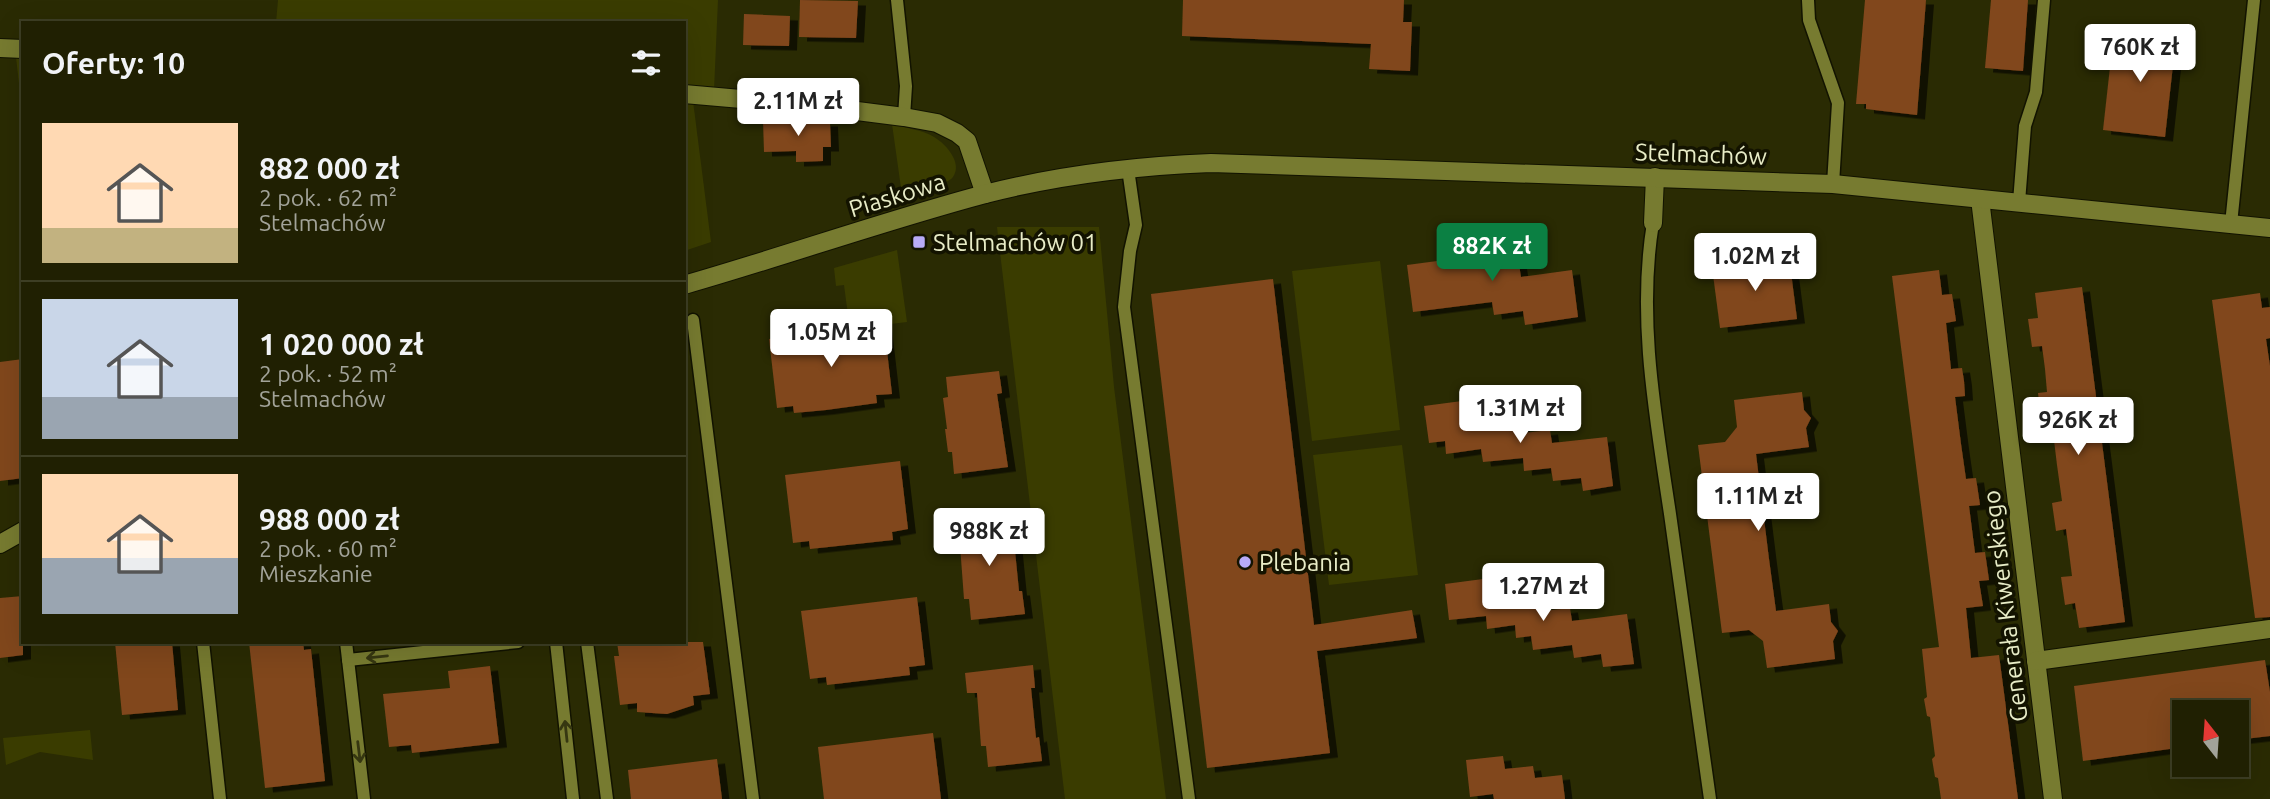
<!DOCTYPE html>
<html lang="pl">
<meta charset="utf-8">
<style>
body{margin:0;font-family:Ubuntu,sans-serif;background:#2d2d11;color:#f1f3f6;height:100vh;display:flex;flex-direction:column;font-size:26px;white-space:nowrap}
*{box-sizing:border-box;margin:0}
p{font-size:23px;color:#a2a399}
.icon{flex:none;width:38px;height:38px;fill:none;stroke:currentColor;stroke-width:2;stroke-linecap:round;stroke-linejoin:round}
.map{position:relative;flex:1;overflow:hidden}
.details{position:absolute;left:21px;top:21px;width:665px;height:623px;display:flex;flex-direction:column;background:#202002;border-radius:0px;box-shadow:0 7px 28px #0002,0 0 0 2px #3d3e24}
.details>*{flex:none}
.needle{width:46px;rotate:343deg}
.controls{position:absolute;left:2172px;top:700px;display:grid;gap:14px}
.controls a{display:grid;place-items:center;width:77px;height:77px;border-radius:0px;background:#202002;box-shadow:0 7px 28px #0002,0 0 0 2px #3d3e24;font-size:35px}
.price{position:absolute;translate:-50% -60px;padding:0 16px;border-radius:7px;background:#fff;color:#222;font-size:23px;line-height:46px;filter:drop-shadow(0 2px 4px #0008)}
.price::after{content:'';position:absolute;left:50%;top:42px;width:21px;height:16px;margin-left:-10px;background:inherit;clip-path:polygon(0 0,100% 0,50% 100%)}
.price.active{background:#0b8043;color:#fff}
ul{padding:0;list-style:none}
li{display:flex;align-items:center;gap:21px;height:175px;padding:0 21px}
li+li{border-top:2px solid #3d3e24}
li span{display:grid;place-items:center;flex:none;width:196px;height:140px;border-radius:0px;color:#555}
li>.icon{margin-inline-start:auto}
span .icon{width:84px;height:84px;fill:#fffc;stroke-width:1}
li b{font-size:30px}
h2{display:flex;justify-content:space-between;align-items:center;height:84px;padding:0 21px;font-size:30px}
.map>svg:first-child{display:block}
</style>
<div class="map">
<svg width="2270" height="799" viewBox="0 0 2270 799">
<defs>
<filter id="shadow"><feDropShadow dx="8" dy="4.5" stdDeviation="0" flood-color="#0009"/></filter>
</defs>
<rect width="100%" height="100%" fill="#2a2b03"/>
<g fill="#3a3c00">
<path d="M278,0H718L714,90L684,87V23H276Z"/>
<path d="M16,57H23V119Z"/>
<path d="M684,101H693L711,242L684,251Z"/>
<path d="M892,124C905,128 923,130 934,137C946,144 963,163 953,177C946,186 913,192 902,195Z"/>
<path d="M997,227H1099L1114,387L1166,799H1065Z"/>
<path d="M897,250L907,322L825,332L824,318L848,315L844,285L836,286L834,268Z"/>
<path d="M1380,261L1400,430L1312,441L1292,271Z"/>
<path d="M1402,445L1418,575L1329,585L1313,455Z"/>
<path d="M90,730L93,760L40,752L6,765L3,738Z"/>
</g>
<g fill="#81461d" filter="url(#shadow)">
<path d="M800,0L858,1L856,38L799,37Z"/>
<path d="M1183,0H1404L1403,22H1412L1410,71L1369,69L1371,44L1182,36Z"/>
<path d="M1865,0H1926L1917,115L1866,109V104H1856Z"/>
<path d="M1991,0H2028L2023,71L1985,68Z"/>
<path d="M744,14L790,16L789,46L743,45Z"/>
<path d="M2114,31L2176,38L2165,137L2103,130Z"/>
<path d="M763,120L830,122L831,147H823V161L796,162V151L764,152Z"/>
<path d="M1514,232L1521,277L1572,270L1578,317L1525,325L1523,311L1494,315L1492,302L1413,312L1407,265L1460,258L1458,240Z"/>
<path d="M1789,257L1797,319L1720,328L1712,267Z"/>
<path d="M1939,270L1942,295L1952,294L1956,321L1946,323L1951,369L1962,368L1964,381L1965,396L1955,397L1961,444L1966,479L1976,478L1980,505L1969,506L1975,553L1985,552L1989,580L1979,581L1983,606L1966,608L1971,658L1999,655L2018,799H1941L1938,778L1935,777L1932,759L1935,756L1930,717L1927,716L1924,699L1927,697L1922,649L1939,647L1892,276Z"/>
<path d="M1273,279L1314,625L1412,610L1417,638L1317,651L1330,753L1207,768L1151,294Z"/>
<path d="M2082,287L2125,622L2079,628L2075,603L2065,605L2061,577L2072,576L2069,552L2066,529L2056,531L2052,503L2062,501L2057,465L2053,432L2043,434L2038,393L2047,392L2045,369L2042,346L2032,347L2028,319L2038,318L2035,293Z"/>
<path d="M2260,293L2262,308L2270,307V338L2266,339L2270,366V617L2255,618L2212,300Z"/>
<path d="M884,325L892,394L876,395L877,403L826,410L794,413L793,406L777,408L769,339Z"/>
<path d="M23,359V478L0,481V362Z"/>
<path d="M999,371L1002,393L997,394L1008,467L954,474L952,452H948L945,429H947L943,398L948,397L946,377Z"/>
<path d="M1802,392L1804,410L1811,418L1806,428L1809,447L1756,454L1769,559L1776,611L1829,604L1831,622L1838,631L1833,641L1835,659L1767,668L1763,641L1749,630L1722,633L1698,445L1725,442L1737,427L1734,400Z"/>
<path d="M1462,401L1464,414L1492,411L1494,424L1521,421L1523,433L1550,430L1552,443L1607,437L1613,486L1583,491L1581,478L1553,481L1551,468L1524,471L1523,458L1483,462L1481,449L1446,454L1445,441L1429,443L1424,406Z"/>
<path d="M900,461L908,529L892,532L893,540L810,549L809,541L793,543L785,475Z"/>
<path d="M1016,518L1018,541H1014L1019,591H1022L1025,614L971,620L969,599H964L960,545L950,546L948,526Z"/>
<path d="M1483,579L1484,592L1512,588L1514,601L1541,598L1543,611L1570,608L1572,621L1627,614L1634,664L1603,667L1601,654L1574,658L1572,645L1533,650L1531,636L1516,638L1515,625L1487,629L1486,616L1449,620L1445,584Z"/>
<path d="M23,596V655L0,658V598Z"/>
<path d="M917,597L925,665L909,667L910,675L827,685L826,677L810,679L801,611Z"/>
<path d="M115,642H172L178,710L122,715Z"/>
<path d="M249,642H303L304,650L311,649L325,781L265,788Z"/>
<path d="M617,642H703L710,694L693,696L694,705L667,714L637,712V703L620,705L614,656H619Z"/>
<path d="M2265,660L2270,692V736L2236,740V712H2184V747L2083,761L2074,686Z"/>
<path d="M1033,665L1035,688H1031L1036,738L1039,737L1042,761L988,767L986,746H981L977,693H967L965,673Z"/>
<path d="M490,666L499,743L412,753L411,745L389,747L383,694L450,688L448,671Z"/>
<path d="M933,733L941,799H824L818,747Z"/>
<path d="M1503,756L1505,769L1533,766L1535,778L1562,775L1565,799H1494L1493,794L1470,797L1466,760Z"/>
<path d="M717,759L722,799H631L628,770Z"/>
</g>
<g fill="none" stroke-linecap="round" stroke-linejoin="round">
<g stroke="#121300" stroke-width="15">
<g id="lane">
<path d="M897,0L906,86L904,117"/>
<path d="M1808,0L1809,20L1838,103L1833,184"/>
<path d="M1128,169L1136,225L1130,251L1124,307L1189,799"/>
<path d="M2019,202L2025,126L2036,92L2044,0"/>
<path d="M1653,223C1637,319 1656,419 1670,514C1683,609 1696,704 1710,799"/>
<path d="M2231,224L2254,0"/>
<path d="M693,320L753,799"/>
<path d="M203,642L220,799"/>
<path d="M346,642L364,799"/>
<path d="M556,642L573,799"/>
<path d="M587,642L607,799"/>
<path d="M348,660L518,642"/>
</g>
</g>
<g stroke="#121300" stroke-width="20">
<g id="street">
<path d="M0,48L23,49"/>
<path d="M684,94L810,105L904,117L937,123L957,133L967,141L985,194"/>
<path d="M1980,199L2053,799"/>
<path d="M1653,223L1655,177"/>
<path d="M684,285C785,256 884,221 985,194C1059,175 1135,166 1211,163L1833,184L2270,228"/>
<path d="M0,544L23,531"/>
<path d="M2036,661L2270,629"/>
</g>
</g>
<use href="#lane" stroke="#777b30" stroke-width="12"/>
<use href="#street" stroke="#777b30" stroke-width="18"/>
</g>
<defs><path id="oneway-shaft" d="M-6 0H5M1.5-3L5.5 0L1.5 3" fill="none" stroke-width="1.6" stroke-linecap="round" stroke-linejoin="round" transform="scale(1.75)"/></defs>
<g stroke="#363711">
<use href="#oneway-shaft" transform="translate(377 657) rotate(174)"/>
<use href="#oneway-shaft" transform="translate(566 731) rotate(-96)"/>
<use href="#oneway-shaft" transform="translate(359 752) rotate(83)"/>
</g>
<g fill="#b8abf7" stroke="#131300" stroke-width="2.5">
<rect x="912" y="235" width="14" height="14" rx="3.5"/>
<circle cx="1245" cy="562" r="7"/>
</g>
<g text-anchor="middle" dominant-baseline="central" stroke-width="7" stroke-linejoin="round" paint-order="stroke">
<g font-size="24" fill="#e8ecc7" stroke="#131300">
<text transform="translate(1701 154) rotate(2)">Stelmachów</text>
<text transform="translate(897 195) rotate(-17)">Piaskowa</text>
<text transform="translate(2005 606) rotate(-97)">Generała Kiwerskiego</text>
</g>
<g font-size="24" fill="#e8ecc7" stroke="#131300" text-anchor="start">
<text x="933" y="242">Stelmachów 01</text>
<text x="1259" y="562">Plebania</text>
</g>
</g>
</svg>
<div class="controls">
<a><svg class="needle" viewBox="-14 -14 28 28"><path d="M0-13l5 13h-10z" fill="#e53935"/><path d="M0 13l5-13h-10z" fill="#a2a399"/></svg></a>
</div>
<b class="price" style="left:2140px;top:84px">760K zł</b>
<b class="price" style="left:798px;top:138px">2.11M zł</b>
<b class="price active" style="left:1492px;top:283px">882K zł</b>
<b class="price" style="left:1755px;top:293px">1.02M zł</b>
<b class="price" style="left:831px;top:369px">1.05M zł</b>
<b class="price" style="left:1520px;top:445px">1.31M zł</b>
<b class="price" style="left:2078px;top:457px">926K zł</b>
<b class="price" style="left:1758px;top:533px">1.11M zł</b>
<b class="price" style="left:989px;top:568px">988K zł</b>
<b class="price" style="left:1543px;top:623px">1.27M zł</b>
<section class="details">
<h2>Oferty: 10<svg class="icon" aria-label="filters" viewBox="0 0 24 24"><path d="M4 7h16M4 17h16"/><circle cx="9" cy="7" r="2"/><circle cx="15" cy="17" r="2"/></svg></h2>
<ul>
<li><span style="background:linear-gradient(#ffd9b3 75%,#c2b280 0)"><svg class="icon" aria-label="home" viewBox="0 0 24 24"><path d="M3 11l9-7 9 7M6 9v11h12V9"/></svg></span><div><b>882 000 zł</b><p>2 pok. · 62 m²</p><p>Stelmachów</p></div></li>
<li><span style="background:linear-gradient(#c9d6e8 70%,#9aa5b1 0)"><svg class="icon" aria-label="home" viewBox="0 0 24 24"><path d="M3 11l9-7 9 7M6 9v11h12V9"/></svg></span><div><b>1 020 000 zł</b><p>2 pok. · 52 m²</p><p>Stelmachów</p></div></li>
<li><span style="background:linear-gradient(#ffd9b3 60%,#9aa5b1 0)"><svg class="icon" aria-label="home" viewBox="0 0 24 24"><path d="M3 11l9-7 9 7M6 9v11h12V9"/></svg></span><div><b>988 000 zł</b><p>2 pok. · 60 m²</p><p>Mieszkanie</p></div></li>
</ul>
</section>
</div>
